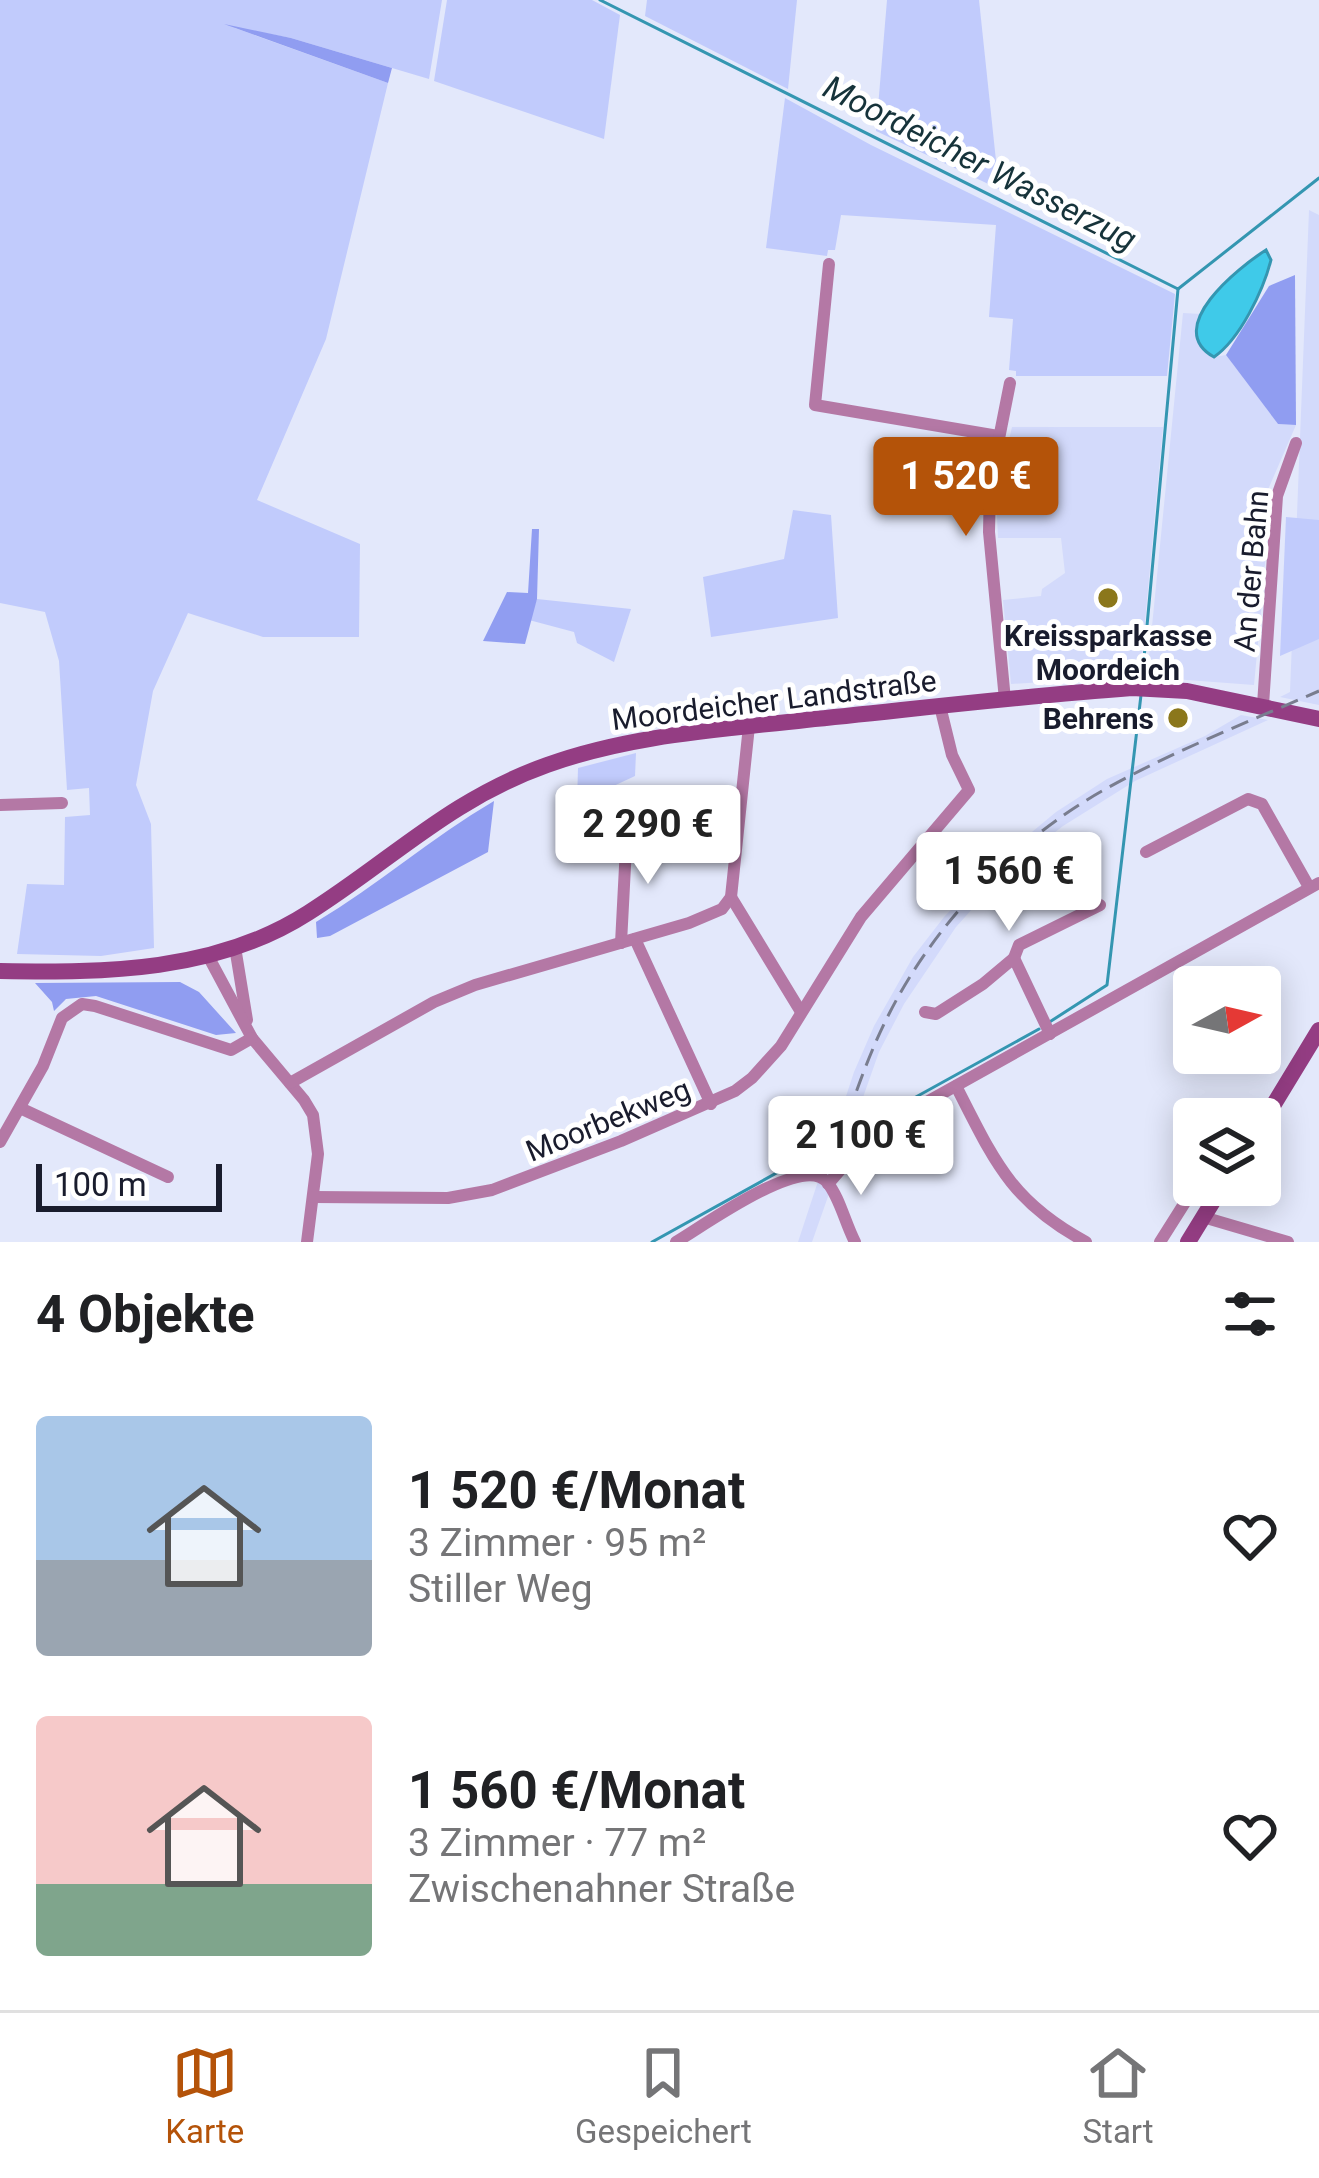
<!DOCTYPE html>
<html lang="de">
<meta charset="utf-8">
<style>
body{margin:0;font-family:Roboto,sans-serif;background:#f2f2f2;color:#202124;height:100vh;display:flex;flex-direction:column;font-size:45px;white-space:nowrap}
*{box-sizing:border-box;margin:0}
p{font-size:39px;color:#757577}
.icon{flex:none;width:66px;height:66px;fill:none;stroke:currentColor;stroke-width:2;stroke-linecap:round;stroke-linejoin:round}
.map{position:relative;height:1242px;overflow:hidden}
.panel{display:flex;flex-direction:column;background:#fff;flex:1}
.panel>*{flex:none}
.needle{width:78px;rotate:82deg}
.tools{position:absolute;left:1173px;top:966px;display:grid;gap:24px}
.tools a{display:grid;place-items:center;width:108px;height:108px;border-radius:12px;background:#fff;box-shadow:0 6px 30px #0003;font-size:60px}
.scale{position:absolute;left:36px;bottom:30px;width:186px;box-sizing:border-box;padding-left:12px;border:6px solid #191c2d;border-top:0;font-size:33px;line-height:42px;white-space:nowrap;color:#191c2d;-webkit-text-stroke:9px #fff;paint-order:stroke}
.price{position:absolute;translate:-50% -102px;padding:0 27px;border-radius:12px;background:#fff;color:#222;font-size:39px;line-height:78px;filter:drop-shadow(0 3px 6px #0008)}
.price::after{content:'';position:absolute;left:50%;top:72px;width:36px;height:27px;margin-left:-18px;background:inherit;clip-path:polygon(0 0,100% 0,50% 100%)}
.price.active{background:#b45309;color:#fff}
ul{padding:0;list-style:none}
li{display:flex;align-items:center;gap:36px;height:300px;padding:0 36px}
li span{display:grid;place-items:center;flex:none;width:336px;height:240px;border-radius:12px;color:#555}
li>.icon{margin-inline-start:auto}
span .icon{width:144px;height:144px;fill:#fffc;stroke-width:1}
li b{font-size:51px}
h2{display:flex;justify-content:space-between;align-items:center;height:144px;padding:0 36px;font-size:51px}
.tab-bar{display:flex;justify-content:space-around;align-items:center;height:168px;border-top:3px solid #e0e0e0;background:#fff;font-size:33px;color:#757577}
.tab-bar a{display:grid;justify-items:center;gap:6px}
.tab-bar .active{color:#b45309}
.map>svg:first-child{display:block}
</style>
<div class="map">
<svg width="1319" height="1242" viewBox="0 0 1319 1242">
<rect width="100%" height="100%" fill="#e3e8fb"/>
<g fill="#d3dafb">
<path d="M1309,210L1319,215V705L1280,697L1290,692Z"/>
<path d="M1183,313L1201,314L1198,323L1214,357L1226,355L1278,424L1296,425L1267,492L1265,566L1256,573L1264,579L1254,685L1147,677Z"/>
<path d="M1012,427H1163L1140,676L1011,684L1003,600L1041,596L1042,589L1065,573L1061,538H998L996,494Z"/>
<path d="M1241,715L1268,720L1135,781L1063,826L1010,867L956,927L904,1004L879,1052L812,1242H798L854,1072L874,1026L913,957L944,917L1002,857L1056,812L1107,779L1205,736Z"/>
</g>
<g fill="#c1cbfc">
<path d="M0,0H442L429,79L291,38L232,27L388,83L326,339L257,500L360,544L359,637H263L188,613L153,691L136,785L151,824L154,948L101,956L17,954L27,884L64,885L65,817L90,815L89,788L67,790L59,661L45,612L0,603Z"/>
<path d="M447,0H592L620,15L604,139L434,81Z"/>
<path d="M647,0H797L788,89L645,16Z"/>
<path d="M887,0H979L999,189L876,131Z"/>
<path d="M785,98L871,145L1175,294L1167,376H1016V371L1009,370L1013,319L989,317L996,225L841,215L835,250H828L827,256L766,248Z"/>
<path d="M793,510L831,515L838,618L711,637L703,577L784,559Z"/>
<path d="M1286,517L1319,520V639L1280,656Z"/>
<path d="M537,599L631,609L614,662L577,643L574,632L529,620Z"/>
<path d="M636,753L635,776L577,803L578,768Z"/>
</g>
<g fill="#909df1">
<path d="M224,24L291,38L392,68L388,83Z"/>
<path d="M1295,275L1296,425L1278,424L1226,355L1269,286Z"/>
<path d="M532,529H539L537,599L525,644L483,641L507,592L528,593Z"/>
<path d="M494,801L488,852L330,936L317,938L316,922C378,885 431,838 494,801Z"/>
<path d="M180,982L199,992L236,1033L216,1035L96,996L66,999L54,1011L52,1002L35,983Z"/>
</g>
<path fill="#3fcae9" stroke="#3496b1" stroke-width="3" d="M1266,250L1271,260C1263,291 1240,339 1214,357C1162,328 1239,267 1266,250Z"/>
<g fill="none" stroke-linecap="round" stroke-linejoin="round">
<g stroke="#3496b1" stroke-width="3">
<path d="M600,0L1178,289L1319,178"/>
<path d="M1142,680L1178,289"/>
<path d="M1048,1023L1107,985L1141,695"/>
<path d="M847,1135L1039,1029"/>
<path d="M652,1242L836,1140"/>
</g>
<g stroke="#b478a5" stroke-width="12">
<path d="M829,264L815,405L998,436"/>
<path d="M1005,700L989,532L990,484L1010,383"/>
<path d="M1263,705L1277,496L1296,443"/>
<path d="M0,805L62,803"/>
<path d="M1146,852L1248,799L1262,804L1309,887"/>
<path d="M731,897L801,1012"/>
<path d="M635,939L711,1104"/>
<path d="M621,943L627,828"/>
<path d="M235,947L247,1020"/>
<path d="M207,954L252,1038L304,1100L313,1115L318,1154L307,1242"/>
<path d="M1014,958L1019,945L1100,905"/>
<path d="M925,1012L936,1014L983,984L1014,958L1050,1034"/>
<path d="M290,1083L434,1002L475,985L689,923L722,909L731,897L749,726"/>
<path d="M956,1086C994,1160 1010,1201 1086,1242"/>
<path d="M20,1108L168,1177"/>
<path d="M0,1142L43,1066L62,1018L82,1004L95,1006L231,1050L252,1038"/>
<path d="M828,1184L873,1132L1319,883"/>
<path d="M313,1197L448,1198L492,1190L621,1141L735,1091L752,1078L781,1046L861,917L969,790L952,755L940,706"/>
<path d="M1203,1217L1288,1242"/>
<path d="M676,1242C702,1227 803,1153 827,1182C840,1198 845,1223 855,1242"/>
<path d="M1160,1242L1196,1185"/>
</g>
<g stroke="#943d83" stroke-width="16">
<path d="M0,971C105,973 216,972 308,913C392,860 449,800 547,765C630,735 718,730 806,720C915,709 1023,696 1132,688L1187,691L1319,719"/>
<path d="M1260,1127L1319,1030"/>
<path d="M1188,1242L1223,1185"/>
</g>
<path stroke="#797d8f" stroke-width="3" stroke-dasharray="18 9" stroke-linecap="butt" d="M839,1142C854,1098 868,1055 889,1014C935,923 1014,841 1102,791C1171,752 1246,723 1319,691"/>
</g>
<g fill="#8b771b" stroke="#fff" stroke-width="4.5">
<circle cx="1108" cy="598" r="12"/>
<circle cx="1178" cy="718" r="12"/>
</g>
<g text-anchor="middle" dominant-baseline="central" stroke-width="10" stroke-linejoin="round" paint-order="stroke">
<g font-size="30" fill="#191c2d" stroke="#fff">
<text transform="translate(1251 571) rotate(-85)">An der Bahn</text>
<text transform="translate(774 700) rotate(-7)">Moordeicher Landstraße</text>
<text transform="translate(608 1120) rotate(-22)">Moorbekweg</text>
</g>
<g font-size="30" font-weight="bold" fill="#191c2d" stroke="#fff">
<text x="1108" y="635">Kreissparkasse<tspan x="1108" dy="34">Moordeich</tspan></text>
<text x="1154" y="718" text-anchor="end">Behrens</text>
</g>
<g font-size="33" font-style="italic" fill="#16333a" stroke="#fff">
<text transform="translate(980 163) rotate(27)">Moordeicher Wasserzug</text>
</g>
</g>
</svg>
<div class="tools">
<a><svg class="needle" viewBox="-14 -14 28 28"><path d="M0-13l5 13h-10z" fill="#e53935"/><path d="M0 13l5-13h-10z" fill="#757577"/></svg></a>
<a><svg class="icon" aria-label="layers" viewBox="0 0 24 24"><path d="M12 4l9 5-9 5-9-5zM3 14l9 5 9-5"/></svg></a>
</div>
<div class="scale">100 m</div>
<b class="price active" style="left:966px;top:539px">1 520 €</b>
<b class="price" style="left:648px;top:887px">2 290 €</b>
<b class="price" style="left:1009px;top:934px">1 560 €</b>
<b class="price" style="left:861px;top:1198px">2 100 €</b>
</div>
<section class="panel">
<h2>4 Objekte<svg class="icon" aria-label="filters" viewBox="0 0 24 24"><path d="M4 7h16M4 17h16"/><circle cx="9" cy="7" r="2"/><circle cx="15" cy="17" r="2"/></svg></h2>
<ul>
<li><span style="background:linear-gradient(#a9c7e8 60%,#9aa5b1 0)"><svg class="icon" aria-label="home" viewBox="0 0 24 24"><path d="M3 11l9-7 9 7M6 9v11h12V9"/></svg></span><div><b>1 520 €/Monat</b><p>3 Zimmer · 95 m²</p><p>Stiller Weg</p></div><svg class="icon" aria-label="heart" viewBox="0 0 24 24"><path d="M12 20l-8-8c-3-5 5-10 8-4 3-6 11-1 8 4z"/></svg></li>
<li><span style="background:linear-gradient(#f6c9c9 70%,#7fa58c 0)"><svg class="icon" aria-label="home" viewBox="0 0 24 24"><path d="M3 11l9-7 9 7M6 9v11h12V9"/></svg></span><div><b>1 560 €/Monat</b><p>3 Zimmer · 77 m²</p><p>Zwischenahner Straße</p></div><svg class="icon" aria-label="heart" viewBox="0 0 24 24"><path d="M12 20l-8-8c-3-5 5-10 8-4 3-6 11-1 8 4z"/></svg></li>
</ul>
</section>
<nav class="tab-bar">
<a class="active"><svg class="icon" aria-label="map" viewBox="0 0 24 24"><path d="M3 6l6-2 6 2 6-2v14l-6 2-6-2-6 2zM9 4v14M15 6v14"/></svg>Karte</a>
<a><svg class="icon" aria-label="saved" viewBox="0 0 24 24"><path d="M7 4h10v16l-5-4-5 4z"/></svg>Gespeichert</a>
<a><svg class="icon" aria-label="home" viewBox="0 0 24 24"><path d="M3 11l9-7 9 7M6 9v11h12V9"/></svg>Start</a>
</nav>
